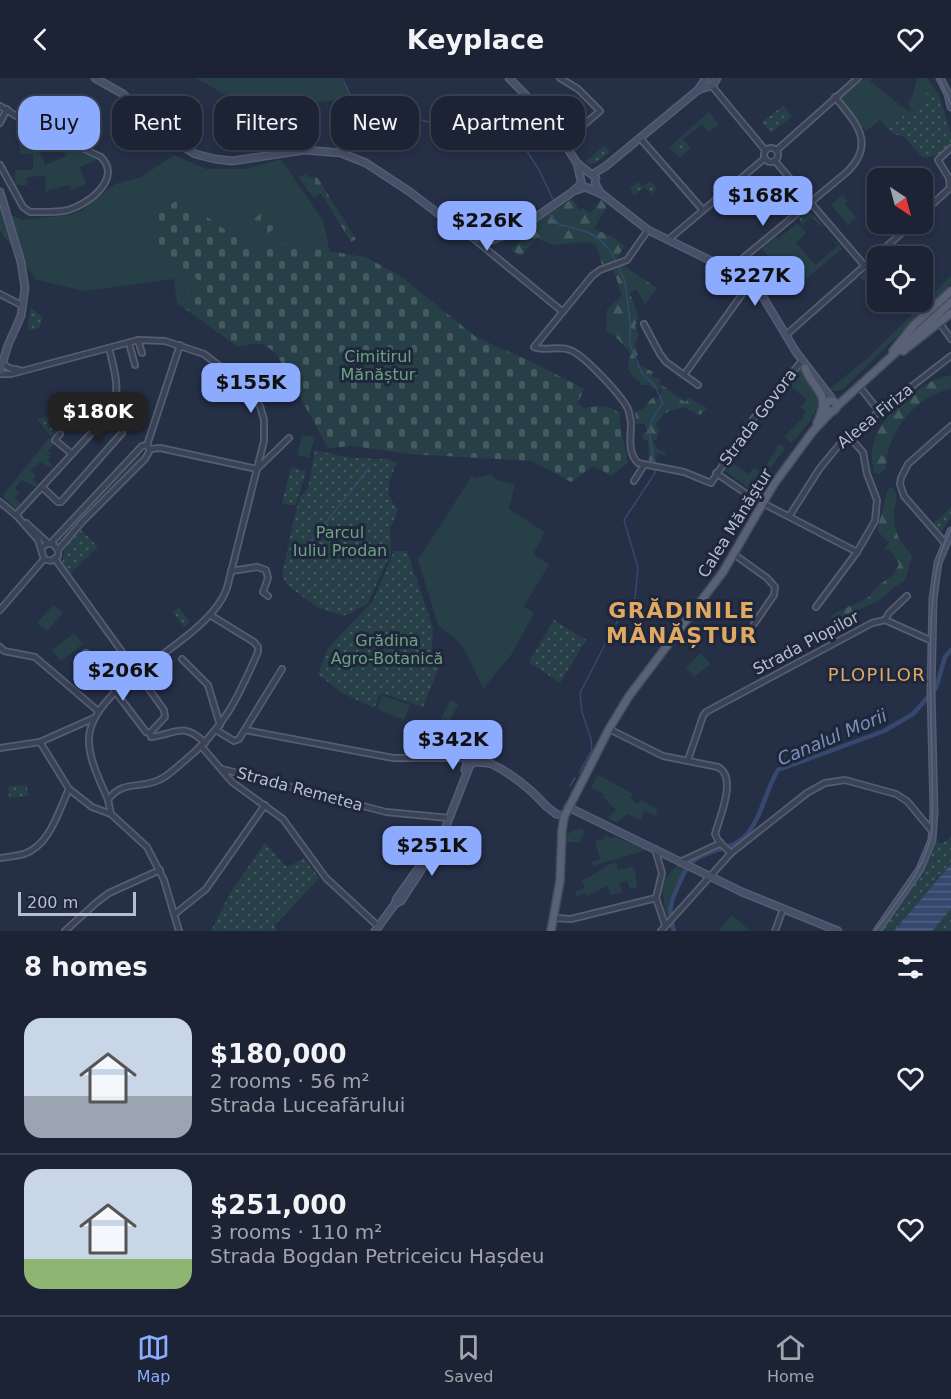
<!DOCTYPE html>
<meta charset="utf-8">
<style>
body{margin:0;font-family:"DejaVu Sans",sans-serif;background:#252b3c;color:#f1f3f6;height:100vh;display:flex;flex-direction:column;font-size:22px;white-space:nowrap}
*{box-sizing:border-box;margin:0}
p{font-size:20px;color:#a0a4ac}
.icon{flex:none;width:33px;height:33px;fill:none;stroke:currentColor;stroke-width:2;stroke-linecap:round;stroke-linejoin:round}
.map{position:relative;height:853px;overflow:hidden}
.drawer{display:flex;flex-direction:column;background:#1c2334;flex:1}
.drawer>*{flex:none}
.top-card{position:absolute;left:18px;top:18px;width:600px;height:54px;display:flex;gap:12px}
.needle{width:39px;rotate:144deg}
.controls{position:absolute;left:867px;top:90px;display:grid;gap:12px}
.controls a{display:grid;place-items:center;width:66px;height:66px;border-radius:12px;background:#1c2334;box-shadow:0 3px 9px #0003,0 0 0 2px #3a404f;font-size:30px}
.scale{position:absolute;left:18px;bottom:15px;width:118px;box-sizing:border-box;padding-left:6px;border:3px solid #b8becf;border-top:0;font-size:16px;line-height:21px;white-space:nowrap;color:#b8becf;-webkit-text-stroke:4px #1e273b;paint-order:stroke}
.price{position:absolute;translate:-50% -51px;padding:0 14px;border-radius:12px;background:#8cabff;color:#111;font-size:20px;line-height:39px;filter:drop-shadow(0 2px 3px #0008)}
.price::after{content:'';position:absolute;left:50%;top:36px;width:18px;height:14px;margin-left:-9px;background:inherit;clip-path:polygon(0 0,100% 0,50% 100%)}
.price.on{background:#222;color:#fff}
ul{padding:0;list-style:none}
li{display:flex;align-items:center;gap:18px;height:150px;padding:0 24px}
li+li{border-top:2px solid #3a404f}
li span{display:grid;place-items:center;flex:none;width:168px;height:120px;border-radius:18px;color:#555}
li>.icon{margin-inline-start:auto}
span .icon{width:72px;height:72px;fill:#fffc;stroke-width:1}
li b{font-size:26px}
h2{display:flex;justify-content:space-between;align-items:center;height:72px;padding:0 24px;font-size:26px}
.chip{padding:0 21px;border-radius:18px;background:#1c2334;box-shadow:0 3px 9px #0003,0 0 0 2px #3a404f;font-size:21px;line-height:54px}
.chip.on{background:#8cabff;color:#111}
header{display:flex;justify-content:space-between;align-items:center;height:78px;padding:0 24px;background:#1c2334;font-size:27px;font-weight:700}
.menu{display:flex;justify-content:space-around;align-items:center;height:84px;border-top:2px solid #3a404f;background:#1c2334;font-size:16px;color:#a0a4ac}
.menu a{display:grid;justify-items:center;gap:3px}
.menu .on{color:#8cabff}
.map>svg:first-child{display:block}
</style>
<header><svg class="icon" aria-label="back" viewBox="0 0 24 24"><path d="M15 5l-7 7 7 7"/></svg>Keyplace<svg class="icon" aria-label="heart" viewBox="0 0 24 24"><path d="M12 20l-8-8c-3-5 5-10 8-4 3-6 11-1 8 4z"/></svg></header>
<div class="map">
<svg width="951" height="853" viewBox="0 0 951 853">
<defs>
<pattern id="forest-firs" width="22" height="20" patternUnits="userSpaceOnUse" patternTransform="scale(1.5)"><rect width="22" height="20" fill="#274047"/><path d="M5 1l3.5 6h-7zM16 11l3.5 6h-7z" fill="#445a60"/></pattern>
<pattern id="cemetery-stones" width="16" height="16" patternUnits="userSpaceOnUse" patternTransform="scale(1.5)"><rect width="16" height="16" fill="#274047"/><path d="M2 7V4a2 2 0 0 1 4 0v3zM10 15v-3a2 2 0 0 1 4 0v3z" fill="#445a60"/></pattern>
<pattern id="park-dots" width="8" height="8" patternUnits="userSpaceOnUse" patternTransform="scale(1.5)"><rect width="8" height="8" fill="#274047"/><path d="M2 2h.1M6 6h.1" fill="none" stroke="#445a60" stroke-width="1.8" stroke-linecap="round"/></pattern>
<pattern id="water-rules" width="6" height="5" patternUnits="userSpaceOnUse" patternTransform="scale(1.5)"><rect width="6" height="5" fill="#37486e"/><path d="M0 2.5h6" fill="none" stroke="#526182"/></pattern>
</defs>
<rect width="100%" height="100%" fill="#252f46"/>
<g fill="#274047" fill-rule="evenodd">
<path d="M196,0H340L353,21L249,30Z"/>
<path d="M865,0H872L870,3L909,34L887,50L880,42L866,53L839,21Z"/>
<path d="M917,0H927L939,17L929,13L923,24L911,32L908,25L913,17Z"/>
<path d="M709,34L719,46L709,54L702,46L683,61L691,70L680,80L669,69Z"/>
<path d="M24,44L97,82L80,89L86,106L71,112L69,107L49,112L46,116L45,98L27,99V107H15V92H33V76H21L19,68L25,53L22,51ZM59,62L66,78L45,87L38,70Z"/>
<path d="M174,77L206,91H244L281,81L323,143L330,174L286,166L250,169L180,120L199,203L177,225L174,201L85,213L36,202L0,153V125L4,134L22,142L70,137L81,133L115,106L141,99Z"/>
<path d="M876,104L877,106V129L865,114Z"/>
<path d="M842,117L848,123L845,126L856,140L848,147L831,127Z"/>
<path d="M797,145L806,155L796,165L815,187L838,168L835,164L836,163L842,171L795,210L762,171L776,159L778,161Z"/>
<path d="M951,198V206L844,310C839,314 836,314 829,311L868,280Z"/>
<path d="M799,290L818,316L820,325L810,343L792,365L784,359L804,339L803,337L806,334L800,329L807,322L787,305Z"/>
<path d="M302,357L315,359L309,380L297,377Z"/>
<path d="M50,359V362L52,365L55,363L61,370L55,365L48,373L53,378L43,375L51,379L48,383L53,388L52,390L40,384L31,392L36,397L33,401L38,406L35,409L22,402L15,410L19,415L15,420L22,427L16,431L4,420L5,418L3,417Z"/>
<path d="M779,365L785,370L754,414L720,389L731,372L737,377L732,384L749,396L754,389L759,393L762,389L764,390L777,371L776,369Z"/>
<path d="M138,375L144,380L60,463V462Z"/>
<path d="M492,396L496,402L515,406L509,431L545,454L533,476L549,487L524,528L534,535L511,577L483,611L469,580L459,564L438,547L418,482L472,398L475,400Z"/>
<path d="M53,527L63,535L47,553L37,545Z"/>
<path d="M74,555L83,566L61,583L52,572Z"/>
<path d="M701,575L710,586L694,599L686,589Z"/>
<path d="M382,617L410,627L404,642L377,631Z"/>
<path d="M450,622L458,626L449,645L441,641Z"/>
<path d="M598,697L634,716L630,719L636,726L642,722L658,732L655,738L645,733L640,742L627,736L617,745L608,740L616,732L603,719L604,716L591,710Z"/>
<path d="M580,750L584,753L583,758H581V764H566L567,756Z"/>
<path d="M605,757H607L608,760L616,759L647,772L593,788L592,784L600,781L595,763L605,761Z"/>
<path d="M616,784L618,792L634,788L637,810L630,811L627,803L619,805L622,814L611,817L607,808L587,818L586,815L577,818L575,814L585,810L582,802C597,797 601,788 616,784Z"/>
<path d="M678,786L685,791L669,826V837L666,839L663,816L659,815L663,803Z"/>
<path d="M732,837L748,851L747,853H721L720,851Z"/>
</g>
<g fill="url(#forest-firs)">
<path d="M572,121L580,133L582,130L590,136L601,121L607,128L594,151L613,159L625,168L615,183L602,187L600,178L595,167C573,158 558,176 538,159L521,178L511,172L524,159L521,155Z"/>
<path d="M623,187L657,210L645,226L636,211L630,215L639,240L635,248L639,257L635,265L638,277L634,280L636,285L653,294L652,298L661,302L659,305L685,324L689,320L707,330L700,337L683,329L665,335L655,347L660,351L656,362H653L657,371L665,374V378L657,375L656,384L649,383L648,362H643V355L647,354L645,346H636L635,334L644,330L652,320H658L661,316L660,311H653L650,307H640V303L634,300L628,291L630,275L617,260L606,253L607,232L622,217L613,191Z"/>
<path d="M951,297V311C916,317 886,355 886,390L879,396L874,395C873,388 871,379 872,372C876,343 905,319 929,305C935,301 944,299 951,297Z"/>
<path d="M892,409C899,418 896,421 894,431C893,437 895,449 897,455C899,465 908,469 912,479C908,488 908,496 904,504C893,508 889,515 881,521C873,526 866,528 859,532C849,536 843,541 832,544L831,537L869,519L875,510L894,496L899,486L893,476L888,471L884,472L889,464L877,453L888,411Z"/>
</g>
<g fill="url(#cemetery-stones)">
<path d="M305,96L309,100L312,98L315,100L317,99L356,161L351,164L321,115L314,120L299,100Z"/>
<path d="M180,120L250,169L285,166L365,179L399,197L476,259L532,284L584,311L578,325L584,330C599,328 609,326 620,336C619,352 626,369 628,385L611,398L594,388L571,404L532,383L408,376L354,368L328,370L277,277C262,262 257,265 238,269L177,225L199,203L152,162L160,153L155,138Z"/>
<path d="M263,133L276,148L268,156L254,141Z"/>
</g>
<g fill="url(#park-dots)">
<path d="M930,13L939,17L951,56V67C941,74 935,81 922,79L904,59L892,55L887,50L923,24L922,19Z"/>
<path d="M783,28L792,38L771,55L762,44Z"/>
<path d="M681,61L689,70L681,78L672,69Z"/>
<path d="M605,67L610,74L596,85L589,86L586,83Z"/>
<path d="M650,103L657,111L651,116L645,109L634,117L630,110L638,104L642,109Z"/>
<path d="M809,132L821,145L819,147L812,139L804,145L803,148L798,141Z"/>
<path d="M874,187L877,191V209L873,213L860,199Z"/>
<path d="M31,230L43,240L39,250L27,252Z"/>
<path d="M55,336L59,350L51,359L37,341Z"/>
<path d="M315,372L350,380L388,381L397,385C388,405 383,413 398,432L390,450L391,475L368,525L353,534L343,538L317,529L288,508L282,498L294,440L300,419L308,410Z"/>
<path d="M291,389L306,393L296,427L282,426Z"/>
<path d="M951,429V439L940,456L932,447Z"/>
<path d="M81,452L98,469L70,496L62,485L65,469Z"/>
<path d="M394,473H407L433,550L431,587L439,589L423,629L381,615L374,630L342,615L318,596L328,570L373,523Z"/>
<path d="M179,529L190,544L184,549L173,534Z"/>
<path d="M554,542L586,562L560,605L529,584Z"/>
<path d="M27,707L28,718L9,720L8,708Z"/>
<path d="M951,759V786L894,853H882L925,792L936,764L943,765Z"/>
<path d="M265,765L287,789L304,780L319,800L274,848L278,853H211L230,815Z"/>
<path d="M951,831V853H932Z"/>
</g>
<path fill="url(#water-rules)" d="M951,786V831L932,853H894Z"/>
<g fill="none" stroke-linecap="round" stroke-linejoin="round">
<g stroke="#37486e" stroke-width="1.5">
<path d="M342,0L353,22L442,48L514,53L539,92L553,121"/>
<path d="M550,137L560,147C587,152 604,157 616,184"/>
<path d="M618,188L625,203L630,243V266L642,295L655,308L663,325C643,351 650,354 654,385"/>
<path d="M305,471L369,390"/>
<path d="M615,547L635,520L638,490L624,442L655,395V392"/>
<path d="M579,695L592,672L591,661L582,634L580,615L612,553"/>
<path d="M570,708L575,700"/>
</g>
<path stroke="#37486e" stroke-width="4.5" d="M674,853C669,837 669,828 676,813C680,804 684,792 691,785C707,770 734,773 748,755C763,736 766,711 778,692L884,653L913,636L936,610L945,579L951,572"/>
<g stroke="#555d70" stroke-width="8">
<g id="street">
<path d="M560,0L578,11L600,33L564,64"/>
<path d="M712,8L765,72"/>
<path d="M0,28L21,41L101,79C123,101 87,127 68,132C55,135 43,134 30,134L23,129L0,87"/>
<path d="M0,45L7,31"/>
<path d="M640,60L702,131"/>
<circle cx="771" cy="77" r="7"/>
<path d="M777,72L858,0"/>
<path d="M775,83L864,187"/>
<path d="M922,136L950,110L949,100L938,82L951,70"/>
<path d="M648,152L627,182L600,192L592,198L534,269C545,274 558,267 570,272C584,277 622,318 628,331C630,336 630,341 631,345C631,359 627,374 638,385L684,394L711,405L754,340L801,284"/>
<path d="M474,161L563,234"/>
<path d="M668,162L765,80"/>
<path d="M730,191L847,94C877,65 855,44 835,19"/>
<path d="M0,216L23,228"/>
<path d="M939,244L951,261"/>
<path d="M644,246L660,276L666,284L698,307"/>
<path d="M786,257L912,146"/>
<path d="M138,262L142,275"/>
<path d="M129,265L135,287"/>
<path d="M2,285L9,290L19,292"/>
<path d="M0,296H11L138,262L165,263L204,276L244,307L260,328L264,342V363L227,510C208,566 85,606 89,665C90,684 101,705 108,722"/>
<path d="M684,297L751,204"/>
<path d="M859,308L879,333"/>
<path d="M60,356L55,362L72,376"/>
<path d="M847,357L863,374L867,396L877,422L875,443L857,474"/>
<path d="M147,367L180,267"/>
<path d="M150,371L160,370L257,391L289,360"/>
<path d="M716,395L751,419L857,474L816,529"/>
<path d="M634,403L644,387"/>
<path d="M42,409L58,424H61L122,355V348L108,336"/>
<path d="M0,424L17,438"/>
<path d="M16,437L107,338C123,316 115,295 109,270"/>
<path d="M790,437L820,390L844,361L951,278"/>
<path d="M17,438L38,462L44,481L51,483L58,478V472L53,466H46L42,470"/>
<path d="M26,445L48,465"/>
<path d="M51,465L142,368L147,367"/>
<path d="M945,465L904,418L900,406L901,400L908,386L951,348"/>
<path d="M58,472L82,444L145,381L150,372L147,367"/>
<path d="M735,477L767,500L775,509L774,517L754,546"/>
<path d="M55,481L164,632L165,639L150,655"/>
<path d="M231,493L257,489L266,492L268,500L263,514L268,518"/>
<path d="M0,532L44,481"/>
<path d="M885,542L889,535L907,518"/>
<path d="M0,569L4,573L35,579L98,633"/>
<path d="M86,575L146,654L150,655L151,659C176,656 183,643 205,665"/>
<path d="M182,581L208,607L220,647"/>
<path d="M609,651L663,678L718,689C738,699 719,741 715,756L719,764L731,775"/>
<path d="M216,652L234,663L239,661L282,591"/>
<path d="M245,652L393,680H468"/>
<path d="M40,664L69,711L92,729L111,736L147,769L164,802L179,853"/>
<path d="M202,669L232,704L283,741L326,800L379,849"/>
<path d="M0,670L40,664L94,640"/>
<path d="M688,682L703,638L706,634L872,545L885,542L932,563"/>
<path d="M222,691L386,734L449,740"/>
<path d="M111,736L108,722C123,701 140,712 161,701C169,697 176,690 183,684C223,652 238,620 258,574V569L254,564L210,537"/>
<path d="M655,771L662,795L656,820L665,847"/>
<path d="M0,780C8,779 16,778 24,776C50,767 58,734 69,711"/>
<path d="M680,784L721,765"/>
<path d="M175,836L206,811L265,727"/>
<path d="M554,840L571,841L656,820"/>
<path d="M65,853L97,824L109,815L160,792"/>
<path d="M661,853L731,775L807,715L825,705L845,702L896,716L907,723L932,753"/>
<path d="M775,853L783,831"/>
</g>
</g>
<g stroke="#555d70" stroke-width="9">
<g id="secondary">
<path d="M95,0L123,16L171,61L195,76L215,81L232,83L305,72L341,75L366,85L410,114L461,153L476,161L492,162L516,153L571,115L581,106"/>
<path d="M509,0L547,39L577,85L596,100"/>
<path d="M940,0L948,16L951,29"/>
<path d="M698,12L713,7L717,0"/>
<path d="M577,85L582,107"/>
<path d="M593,96L606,88L698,12L706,0"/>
<path d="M595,105L601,116"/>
<path d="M574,113L585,109L602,116L648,152L736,195L751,204L763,219L796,274L833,322"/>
<path d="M0,114L21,184L25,210L21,238L8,267L0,293"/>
<path d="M452,144C460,147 466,152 474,155C490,162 506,151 521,147"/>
<path d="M465,692L468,680C494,680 529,709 545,727"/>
<path d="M546,728L556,736L564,738"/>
<path d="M568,729L742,814L838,853"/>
<path d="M395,826L397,820L424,782"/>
<path d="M375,853L395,826L401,823L441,761L470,687L475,684L488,685"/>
<path d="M877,853L920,791L932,762L934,734L931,612L933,521L938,485L951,453"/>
</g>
</g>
<g stroke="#434b5f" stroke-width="10">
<g id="primary">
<path d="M893,273L914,247L951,213"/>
<path d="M903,273L951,235"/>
<path d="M805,290C815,316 832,313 817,345"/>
<circle cx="831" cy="328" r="5.5"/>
<path d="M836,329L951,224"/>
<path d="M551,853L560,803L562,753L564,739L609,651L629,618L723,494L774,406L813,353L832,333"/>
</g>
</g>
<use href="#street" stroke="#3a4256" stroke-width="4.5"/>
<use href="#secondary" stroke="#475069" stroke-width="6"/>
<use href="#primary" stroke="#586175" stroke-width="7"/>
<g stroke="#5c657d" stroke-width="1.5">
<path d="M939,0L951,26"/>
<path d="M875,853C898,822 925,792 932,753C934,685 928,617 931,549C933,515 934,482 951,451"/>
</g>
</g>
<g text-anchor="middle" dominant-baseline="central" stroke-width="6" stroke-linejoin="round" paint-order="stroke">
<g font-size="16" fill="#6da27f" stroke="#1e273b">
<text x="378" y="278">Cimitirul<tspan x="378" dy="18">Mănăștur</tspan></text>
<text x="340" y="454">Parcul<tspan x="340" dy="18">Iuliu Prodan</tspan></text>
<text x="387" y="562">Grădina<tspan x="387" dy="18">Agro-Botanică</tspan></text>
</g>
<g font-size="16" fill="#b8becf" stroke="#1e273b">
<text transform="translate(875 338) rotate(-39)">Aleea Firiza</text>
<text transform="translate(758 339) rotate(-53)">Strada Govora</text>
<text transform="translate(735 445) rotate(-58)">Calea Mănăștur</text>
<text transform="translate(806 565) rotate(-28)">Strada Plopilor</text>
<text transform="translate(300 711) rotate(15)">Strada Remetea</text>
</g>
<g font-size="18" letter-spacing="1.5" fill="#e0a861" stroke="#1e273b">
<text x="877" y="596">PLOPILOR</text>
</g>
<g font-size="18" font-style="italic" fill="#7c8eb8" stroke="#1e273b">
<text transform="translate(832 659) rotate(-23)">Canalul Morii</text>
</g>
<g font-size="22" font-weight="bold" letter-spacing="1.5" fill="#e0a861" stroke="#1e273b">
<text x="682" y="532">GRĂDINILE<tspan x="682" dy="25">MĂNĂȘTUR</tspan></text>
</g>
</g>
</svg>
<div class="controls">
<a><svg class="needle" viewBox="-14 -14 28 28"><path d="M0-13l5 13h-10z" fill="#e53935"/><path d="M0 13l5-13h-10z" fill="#a0a4ac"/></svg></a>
<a><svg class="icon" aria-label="locate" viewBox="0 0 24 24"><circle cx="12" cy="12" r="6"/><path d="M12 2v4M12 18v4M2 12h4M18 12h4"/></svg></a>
</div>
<div class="scale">200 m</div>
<b class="price" style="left:763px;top:149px">$168K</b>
<b class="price" style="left:487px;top:174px">$226K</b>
<b class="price" style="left:755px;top:229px">$227K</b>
<b class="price" style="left:251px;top:336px">$155K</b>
<b class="price on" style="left:98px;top:365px">$180K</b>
<b class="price" style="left:123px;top:624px">$206K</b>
<b class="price" style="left:453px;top:693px">$342K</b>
<b class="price" style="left:432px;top:799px">$251K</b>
<div class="top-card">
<a class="chip on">Buy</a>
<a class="chip">Rent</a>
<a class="chip">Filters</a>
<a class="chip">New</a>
<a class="chip">Apartment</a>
</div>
</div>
<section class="drawer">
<h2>8 homes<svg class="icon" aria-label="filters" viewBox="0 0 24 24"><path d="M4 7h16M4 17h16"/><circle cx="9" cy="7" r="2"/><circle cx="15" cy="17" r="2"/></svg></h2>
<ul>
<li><span style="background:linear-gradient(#c9d6e8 65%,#9aa5b1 0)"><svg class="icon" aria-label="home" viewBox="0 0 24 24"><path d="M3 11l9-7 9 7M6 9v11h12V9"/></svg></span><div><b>$180,000</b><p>2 rooms · 56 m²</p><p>Strada Luceafărului</p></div><svg class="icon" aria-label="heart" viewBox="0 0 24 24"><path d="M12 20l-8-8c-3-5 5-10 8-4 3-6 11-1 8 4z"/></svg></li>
<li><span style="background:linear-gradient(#c9d6e8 75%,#8fb573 0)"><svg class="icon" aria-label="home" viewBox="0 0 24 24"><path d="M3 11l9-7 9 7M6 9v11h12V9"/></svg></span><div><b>$251,000</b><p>3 rooms · 110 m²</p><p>Strada Bogdan Petriceicu Hașdeu</p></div><svg class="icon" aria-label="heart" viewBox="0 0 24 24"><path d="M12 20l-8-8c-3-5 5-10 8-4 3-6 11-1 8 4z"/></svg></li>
</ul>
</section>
<nav class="menu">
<a class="on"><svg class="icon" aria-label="map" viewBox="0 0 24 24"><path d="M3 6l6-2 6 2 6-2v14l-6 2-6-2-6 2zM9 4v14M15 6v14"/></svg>Map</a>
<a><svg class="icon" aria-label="saved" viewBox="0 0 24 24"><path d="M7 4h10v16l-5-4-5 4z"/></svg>Saved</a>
<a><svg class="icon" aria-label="home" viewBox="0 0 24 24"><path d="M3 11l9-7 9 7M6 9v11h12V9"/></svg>Home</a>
</nav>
